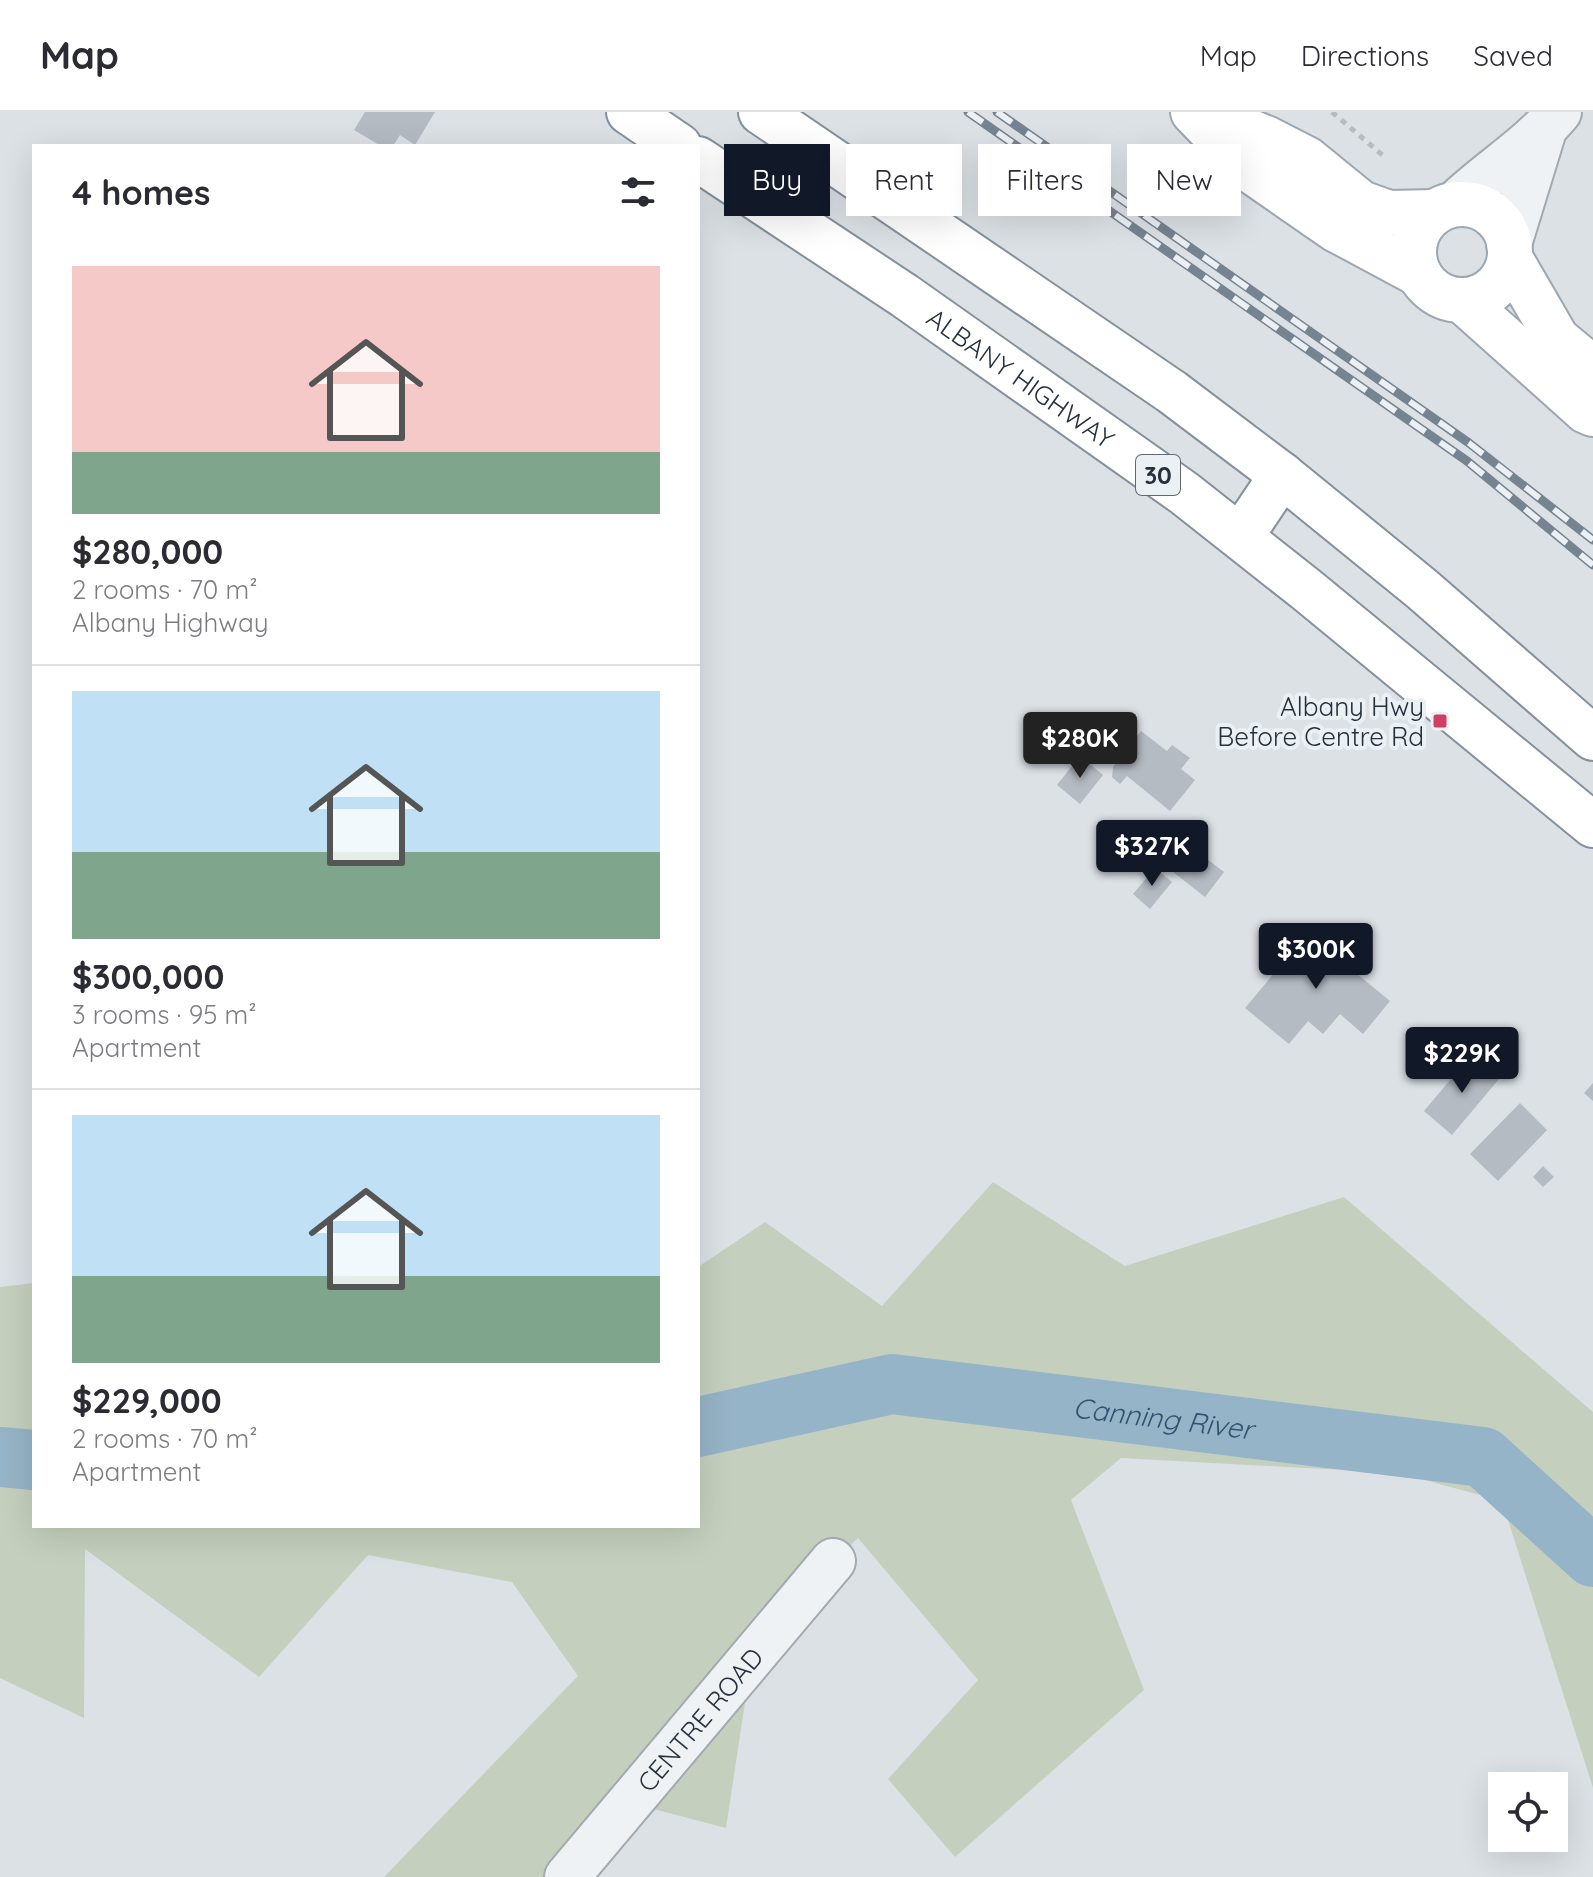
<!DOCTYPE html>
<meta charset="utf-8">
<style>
body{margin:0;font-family:Quicksand,sans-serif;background:#f2f2f3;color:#2b2b33;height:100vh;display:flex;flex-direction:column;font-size:30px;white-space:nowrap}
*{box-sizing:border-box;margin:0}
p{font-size:26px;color:#7c7c81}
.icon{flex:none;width:44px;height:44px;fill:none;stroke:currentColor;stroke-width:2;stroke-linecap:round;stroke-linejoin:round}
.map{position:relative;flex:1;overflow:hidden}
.panel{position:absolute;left:32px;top:32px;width:668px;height:1384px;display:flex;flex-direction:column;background:#fff;border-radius:0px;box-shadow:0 8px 32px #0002}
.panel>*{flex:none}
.banner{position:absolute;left:724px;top:32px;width:748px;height:72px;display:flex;gap:16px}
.buttons{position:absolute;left:1488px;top:1660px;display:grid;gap:16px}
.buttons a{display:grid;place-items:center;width:80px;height:80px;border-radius:0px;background:#fff;box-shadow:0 8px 32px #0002;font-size:40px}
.price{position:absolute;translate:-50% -68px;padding:0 18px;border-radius:8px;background:#111827;color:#fff;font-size:26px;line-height:52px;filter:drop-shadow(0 2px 4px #0008)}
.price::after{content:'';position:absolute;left:50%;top:48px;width:24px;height:18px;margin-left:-12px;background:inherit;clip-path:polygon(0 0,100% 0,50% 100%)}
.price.on{background:#222;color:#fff}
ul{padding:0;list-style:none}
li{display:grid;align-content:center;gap:16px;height:424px;padding:0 40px}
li+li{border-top:2px solid #e1e1e2}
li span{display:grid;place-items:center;height:248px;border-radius:0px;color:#555}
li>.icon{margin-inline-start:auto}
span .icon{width:144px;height:144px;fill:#fffc;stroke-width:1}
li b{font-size:34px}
h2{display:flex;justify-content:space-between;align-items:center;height:96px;padding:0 40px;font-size:34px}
.tag{padding:0 28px;border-radius:0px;background:#fff;box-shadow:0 8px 32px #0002;font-size:28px;line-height:72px}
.tag.on{background:#111827;color:#fff}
header{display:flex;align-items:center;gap:48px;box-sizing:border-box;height:112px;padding:0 40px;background:#fff;border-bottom:2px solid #e1e1e2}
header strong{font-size:38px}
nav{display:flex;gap:44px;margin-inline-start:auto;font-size:28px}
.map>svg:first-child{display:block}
</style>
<header>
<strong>Map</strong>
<nav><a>Map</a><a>Directions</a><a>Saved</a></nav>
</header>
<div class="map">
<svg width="1593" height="1765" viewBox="0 0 1593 1765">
<rect width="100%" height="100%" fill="#dce1e6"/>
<path fill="#c4d0bd" d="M993,1070L1125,1154L1344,1085L1593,1300V1676L1502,1389L1399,1361L1121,1346L1071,1388L1144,1578L955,1745L888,1667L978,1568L858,1426L755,1524L726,1716L623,1689L596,1765H384L578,1564L512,1470L368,1443L259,1565L85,1437L84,1606L0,1566V1175L34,1171V1414H698V1155L765,1110L882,1194Z"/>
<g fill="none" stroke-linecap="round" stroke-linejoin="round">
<g stroke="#96b4c7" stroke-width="60">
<path id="s1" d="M698,1315L892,1272L1483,1345L1593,1445"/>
<path d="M0,1345L34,1348"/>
</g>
</g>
<g fill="#b4bbc3">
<path d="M365,0H435L415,33L400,23L393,34H381L354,18Z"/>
<path d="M1141,619L1167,639L1172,633L1190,646L1181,657L1195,668L1170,699L1127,664L1120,672L1112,665L1113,655Z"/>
<path d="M1080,644L1103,663L1080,692L1057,673Z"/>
<path d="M1178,725L1224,760L1205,785L1159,749Z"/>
<path d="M1155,756L1172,770L1150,797L1133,782Z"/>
<path d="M1316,811L1347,838L1339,847L1390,889L1363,922L1340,902L1323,922L1308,909L1289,932L1245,896Z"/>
<path d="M1471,943L1499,967L1452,1023L1424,999Z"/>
<path d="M1593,971V989L1584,981Z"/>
<path d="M1520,991L1547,1018L1498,1069L1470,1042Z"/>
<path d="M1543,1054L1554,1065L1543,1075L1533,1065Z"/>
</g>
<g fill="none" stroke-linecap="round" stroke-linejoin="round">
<g stroke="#a2a9b0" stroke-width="48">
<g id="minor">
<path d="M1455,92C1488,60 1529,36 1559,0"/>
<path d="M1509,132L1544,18"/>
<path id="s2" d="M567,1765L833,1449"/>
</g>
</g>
<g stroke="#9ca7b2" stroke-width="48">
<g id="major">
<path d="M1193,0L1247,56L1335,117L1419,162"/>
<path d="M1204,1L1268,27L1307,47L1361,91L1389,101L1435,100"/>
<circle cx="1462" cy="140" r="48"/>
<path d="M1510,146L1557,227L1593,257"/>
<path d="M1463,189L1586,299L1593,302"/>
</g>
</g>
<g stroke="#84909d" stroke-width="48">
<g id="highway">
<path d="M629,0L679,34"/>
<path d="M761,0L1172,280L1282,363L1422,477L1593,626"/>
<path id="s3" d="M698,47L905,184L1184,381L1307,478L1593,713"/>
<path d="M1241,424L1282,363"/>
</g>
</g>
<path stroke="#b7bcc1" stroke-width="5" stroke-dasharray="6 6" stroke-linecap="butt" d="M1332,0L1386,46"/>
<use href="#minor" stroke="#eff2f5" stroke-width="44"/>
<use href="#major" stroke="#fff" stroke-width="44"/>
<use href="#highway" stroke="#fff" stroke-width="44"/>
<g stroke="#768390" stroke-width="9">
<g id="rail">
<path d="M968,0L1467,349L1593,453"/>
<path d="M997,0L1469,331L1593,428"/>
</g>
</g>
<use href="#rail" stroke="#ebf0f4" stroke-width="6" stroke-dasharray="18" stroke-linecap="butt"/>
</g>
<rect fill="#ce3f64" stroke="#ebf0f4" stroke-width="3" x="1432" y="601" width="16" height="16" rx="4"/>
<g text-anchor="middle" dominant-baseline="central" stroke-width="8" stroke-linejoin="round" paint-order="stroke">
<rect fill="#ebf0f4" stroke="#616a74" stroke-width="2" x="1136" y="343" width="44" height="40" rx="6"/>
<g font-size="24" font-weight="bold" fill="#26313d">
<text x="1158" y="363">30</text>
</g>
<g font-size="26" fill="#26313d" stroke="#ebf0f4">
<text stroke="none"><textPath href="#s3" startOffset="390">ALBANY HIGHWAY</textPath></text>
<text stroke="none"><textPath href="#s2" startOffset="206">CENTRE ROAD</textPath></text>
</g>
<g font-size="26" fill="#26313d" stroke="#ebf0f4" text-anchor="end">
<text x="1424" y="594">Albany Hwy<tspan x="1424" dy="30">Before Centre Rd</tspan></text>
</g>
<g font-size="28" font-style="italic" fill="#305470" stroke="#ebf0f4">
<text stroke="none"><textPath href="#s1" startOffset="472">Canning River</textPath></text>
</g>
</g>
</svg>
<div class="buttons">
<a><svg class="icon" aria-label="locate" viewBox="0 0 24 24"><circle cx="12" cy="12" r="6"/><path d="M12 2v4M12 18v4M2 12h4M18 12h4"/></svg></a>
</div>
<b class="price on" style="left:1080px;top:668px">$280K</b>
<b class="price" style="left:1152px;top:776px">$327K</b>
<b class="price" style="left:1316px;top:879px">$300K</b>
<b class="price" style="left:1462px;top:983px">$229K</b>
<div class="banner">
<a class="tag on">Buy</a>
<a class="tag">Rent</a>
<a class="tag">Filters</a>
<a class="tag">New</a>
</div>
<section class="panel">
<h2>4 homes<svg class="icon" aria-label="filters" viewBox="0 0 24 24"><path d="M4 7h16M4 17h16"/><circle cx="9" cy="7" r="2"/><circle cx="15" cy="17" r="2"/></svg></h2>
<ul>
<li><span style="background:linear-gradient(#f6c9c9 75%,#7fa58c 0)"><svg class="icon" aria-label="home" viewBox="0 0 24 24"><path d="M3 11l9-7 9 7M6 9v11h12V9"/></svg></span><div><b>$280,000</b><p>2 rooms · 70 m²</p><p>Albany Highway</p></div></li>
<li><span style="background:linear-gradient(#bfe0f5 65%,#7fa58c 0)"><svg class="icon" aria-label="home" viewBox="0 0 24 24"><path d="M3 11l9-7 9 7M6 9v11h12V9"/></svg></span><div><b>$300,000</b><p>3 rooms · 95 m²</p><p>Apartment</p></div></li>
<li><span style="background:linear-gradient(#bfe0f5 65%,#7fa58c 0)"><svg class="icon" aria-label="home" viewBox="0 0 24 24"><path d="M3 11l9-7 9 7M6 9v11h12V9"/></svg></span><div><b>$229,000</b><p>2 rooms · 70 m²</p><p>Apartment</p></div></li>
</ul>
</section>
</div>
